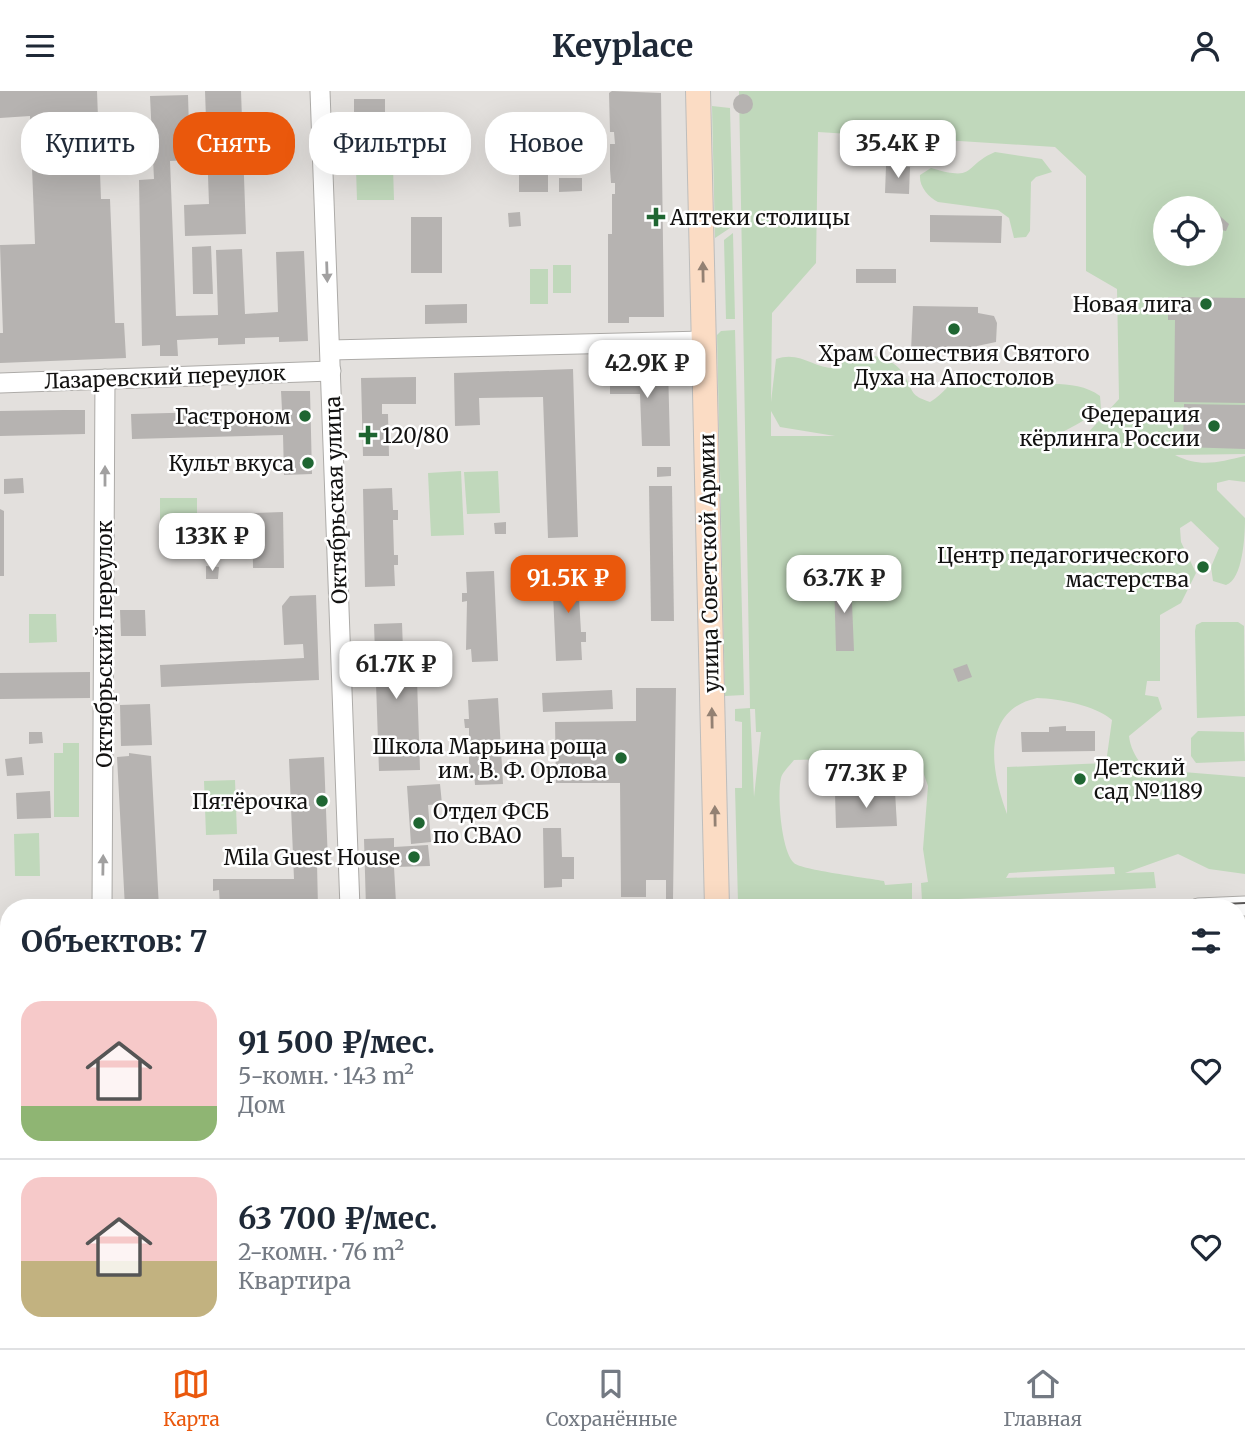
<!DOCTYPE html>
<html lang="ru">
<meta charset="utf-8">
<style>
body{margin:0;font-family:Merriweather,serif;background:#f6f6f7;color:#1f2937;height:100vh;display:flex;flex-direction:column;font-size:26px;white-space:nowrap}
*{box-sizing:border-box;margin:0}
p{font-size:23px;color:#747a83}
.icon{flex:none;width:38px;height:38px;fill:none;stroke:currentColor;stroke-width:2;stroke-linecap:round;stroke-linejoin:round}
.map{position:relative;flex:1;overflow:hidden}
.panel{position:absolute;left:0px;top:808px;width:1246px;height:450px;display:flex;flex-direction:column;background:#fff;border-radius:28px 28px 0 0;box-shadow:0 7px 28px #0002}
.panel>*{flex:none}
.hud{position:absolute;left:21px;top:21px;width:700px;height:63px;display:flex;gap:14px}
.buttons{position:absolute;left:1153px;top:105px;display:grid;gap:14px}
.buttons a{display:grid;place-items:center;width:70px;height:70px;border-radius:50%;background:#fff;box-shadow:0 7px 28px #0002;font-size:35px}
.price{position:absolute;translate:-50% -60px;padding:0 16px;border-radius:14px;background:#fff;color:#222;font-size:23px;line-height:46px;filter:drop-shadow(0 2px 4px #0008)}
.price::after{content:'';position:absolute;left:50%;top:42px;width:21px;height:16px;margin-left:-10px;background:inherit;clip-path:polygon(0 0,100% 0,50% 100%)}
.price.on{background:#ea580c;color:#fff}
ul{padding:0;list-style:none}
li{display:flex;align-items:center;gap:21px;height:175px;padding:0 21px}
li+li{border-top:2px solid #e0e1e3}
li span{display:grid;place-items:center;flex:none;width:196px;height:140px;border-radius:21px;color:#555}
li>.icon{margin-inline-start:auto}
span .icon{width:84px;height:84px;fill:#fffc;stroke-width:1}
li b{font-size:30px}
h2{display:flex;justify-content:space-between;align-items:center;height:84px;padding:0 21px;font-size:30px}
.tag{padding:0 24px;border-radius:28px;background:#fff;box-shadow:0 7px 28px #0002;font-size:24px;line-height:63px}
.tag.on{background:#ea580c;color:#fff}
header{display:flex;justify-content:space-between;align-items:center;height:91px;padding:0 21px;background:#fff;font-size:32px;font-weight:700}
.menu{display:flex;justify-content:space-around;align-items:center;height:98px;border-top:2px solid #e0e1e3;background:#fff;font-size:19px;color:#747a83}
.menu a{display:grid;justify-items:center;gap:4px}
.menu .on{color:#ea580c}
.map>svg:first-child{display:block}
</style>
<header><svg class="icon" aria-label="menu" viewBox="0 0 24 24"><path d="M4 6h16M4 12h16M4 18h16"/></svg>Keyplace<svg class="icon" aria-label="person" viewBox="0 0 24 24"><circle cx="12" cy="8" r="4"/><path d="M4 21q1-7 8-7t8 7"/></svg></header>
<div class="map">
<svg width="1245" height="1257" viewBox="0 0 1245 1257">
<rect width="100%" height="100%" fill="#e3e0dd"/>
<g fill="#c0d8bb" fill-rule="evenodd">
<path d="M739,0H1245V363L1175,364C1200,377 1219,371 1245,365V391L1229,389L1217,392V399L1245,427C1245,445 1243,488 1226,494L1213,490L1211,476L1219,457L1191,430L1180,437L1181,451L1196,482L1181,512L1160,524V590H1147L1145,604L1158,606L1162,618L1129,645C1132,671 1156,695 1183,681L1245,686V783L1209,778L1178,763L1125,782L1154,781L1156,797L922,810L921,792L928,791L923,758L928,695L920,672L907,666L794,669C790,674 782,682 781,687C777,703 781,760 794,772C801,779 869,787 884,790L885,794L912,792V812L820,817H742L738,812L735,697H742V631L735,630V618L750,617ZM818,41L1055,56L1086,85V180L1117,198L1119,308L1084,346L1022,345C1034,341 1049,345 1062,341C1068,339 1095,323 1101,318L1100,305C1074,286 1035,296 1005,294C990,293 981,278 964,284C951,289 943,304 930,311C910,304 914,302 905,285C894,265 865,261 845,265L840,277C815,280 802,259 776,268L771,311L772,222L816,172ZM1166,117H1211V163H1166ZM771,320L780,336L835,345H771ZM1037,607C1060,608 1095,614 1112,629L1106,672L1007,676V723C991,680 980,620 1037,607ZM750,618H755L756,641H761L754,706ZM1114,776L1115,783L1006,787L1009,782Z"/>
<path d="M712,15L730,17L733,135L715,147Z"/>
<path d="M995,61L1042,68L1052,81L1036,86L1031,91L1030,140L1026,146L1014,147L1009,127L998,119L938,111C928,106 919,95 920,84L931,77C978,91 962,75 995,61Z"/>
<path d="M393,77L394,109H357L356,78Z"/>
<path d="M733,142L735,228H726L724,149Z"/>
<rect x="553" y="174" width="18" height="28"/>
<rect x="530" y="178" width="18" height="35"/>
<path d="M735,239L744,604L725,605L717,244L721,240Z"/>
<path d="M461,380L464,444L431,445L428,382Z"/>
<path d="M498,380L500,422L467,423L464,381Z"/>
<rect x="160" y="407" width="37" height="44"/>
<path d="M29,523H56L57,551L29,552Z"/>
<path d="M1202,531H1238L1244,535L1245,625L1197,627L1195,540L1196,534Z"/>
<path d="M1198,640L1244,641L1245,670L1196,672L1191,665V647Z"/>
<path d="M63,652H79V726H54V662H63Z"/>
<path d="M235,689L237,743L206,744L204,690Z"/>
<path d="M39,742L40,785H15L14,743Z"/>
<path d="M910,1250H1219L1218,1257H906Z"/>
</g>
<g fill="#b6b3b1">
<path d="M0,0H97L101,108H110L115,232H124L126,267L0,272V242H3L0,154L35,153L30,25L0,27Z"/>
<path d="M205,0H241L246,143L185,145L184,114L209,113Z"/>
<path d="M612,0L661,2L664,226H629V232H608V143H612V103H615V92H611L610,78V53H615L614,41H610L609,2Z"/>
<circle cx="743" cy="13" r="10"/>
<path d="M188,4L190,69L170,70L176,225L218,224L216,159L242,158L245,223L278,221L276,161L304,160L308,250L279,251V246L245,247V253L218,254V247L177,249L178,265H160V254L142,255L139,89L154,88L150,5Z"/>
<rect x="354" y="8" width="31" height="56"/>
<path d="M886,75L910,76L909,103L885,102Z"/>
<rect x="519" y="77" width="29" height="24"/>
<path d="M559,87H582V100L559,101Z"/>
<path d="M1213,119L1229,133L1226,140L1211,137Z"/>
<path d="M520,121L521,135L509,136L508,122Z"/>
<path d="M930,124L1002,125L1001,152L930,151Z"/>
<rect x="411" y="126" width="31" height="56"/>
<path d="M211,155L213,203H193L192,156Z"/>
<rect x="856" y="178" width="40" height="14"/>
<path d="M1168,206L1245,207V312L1174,311L1175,229H1168Z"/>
<path d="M467,213V232L425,233V214Z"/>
<path d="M913,215L978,216V222L994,225L997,232L996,251L977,255L976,261L911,260Z"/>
<path d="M668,275L670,355H642L640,303H610V277Z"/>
<path d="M573,278L578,446L548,447L543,306L479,307L480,334L455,335L454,282Z"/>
<path d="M416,286V313H382V323H388L389,365H363L361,287Z"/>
<path d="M281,300H310L312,383L284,384L283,344L132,348L131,323L282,319Z"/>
<path d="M1184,313L1245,314V358L1183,356Z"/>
<path d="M63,319H85V343L0,345V320Z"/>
<path d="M657,376H671V385L657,386Z"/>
<path d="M23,387L24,402L4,403V388Z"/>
<path d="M649,395H672L674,530H651Z"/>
<path d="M392,397L393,419H398V429H393L394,464H398V474H394L395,495L365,496L363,398Z"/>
<path d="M0,418L4,420V485H0Z"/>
<path d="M283,421L284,477H253L252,422Z"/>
<path d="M506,431V443H495L494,432Z"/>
<path d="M206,475L219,476L218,488H206Z"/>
<path d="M578,479L579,497L584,496L585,507H579L581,541H586V551H581L582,569L556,570L552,480Z"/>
<path d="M494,480L498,570L472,571L471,558L466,559L467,510L462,511V502H467L466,481Z"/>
<path d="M802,488H824L825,507L803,508Z"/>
<path d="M834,488H851L854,560H836Z"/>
<path d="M316,504L319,589L161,596L160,574L304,567L303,553L284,554L282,515L290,505Z"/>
<path d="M120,519H145L146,545H121Z"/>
<path d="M402,532L403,559L416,558L420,679L379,680L374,533Z"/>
<path d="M967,573L972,586L958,591L953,578Z"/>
<path d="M90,581V607L0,608V582Z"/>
<path d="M636,597H676L673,809H666V789H646V806H621L620,692H556L555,631L636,630Z"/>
<path d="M612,599L613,618L543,621L542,602Z"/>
<path d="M498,607L503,693L475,694L474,682L469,683V637H465L464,628H469L468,609Z"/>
<path d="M150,613L152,654L121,655L120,614Z"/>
<path d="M1066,635V640H1095V660L1022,661L1021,641H1049V636Z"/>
<path d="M29,641H42L43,652L29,653Z"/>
<path d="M129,662L151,665L159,817H125L117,666L129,665Z"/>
<path d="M22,666L24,684L7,685L5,668Z"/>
<path d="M324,666L328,772H317L318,817H294V811L269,812V817H220L219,799L213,800V788H294L289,668Z"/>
<path d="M440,693L442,713L428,714L431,751L411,753L407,695Z"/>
<path d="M50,700L51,727L17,728L16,702Z"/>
<path d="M895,700L897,735L836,737L835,702Z"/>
<path d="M543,737H561L562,766H574V788H562V796L544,797Z"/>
<path d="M394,747V756L428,754L430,775L394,776L396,812L431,810L426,817H366L364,748Z"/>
<path d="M0,907H9V1014L0,1015Z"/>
<path d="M1237,1033H1245V1062L1237,1061Z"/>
<path d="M3,1036H9V1077L0,1076Z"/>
<path d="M1245,1136V1225H1237V1138Z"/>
<rect x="112" y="1250" width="58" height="7"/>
<path d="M518,1250H589L576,1257H506Z"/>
<rect x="642" y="1250" width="35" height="7"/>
<path d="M781,1250H825V1254L851,1257H762V1254H781Z"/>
</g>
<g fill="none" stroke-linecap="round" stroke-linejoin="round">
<g stroke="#adaba8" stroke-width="21">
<g id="minor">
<path d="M320,0L350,817"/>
<path d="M330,259L704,250"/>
<path d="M0,292L331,280"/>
<path d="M102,817L105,288"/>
<path d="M1198,817L1245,815"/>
<path d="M0,888L9,887"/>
<path d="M98,1257L99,1250"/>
<path d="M379,1257L487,1250"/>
</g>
</g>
<g stroke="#bdbdbc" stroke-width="26">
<g id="major">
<path d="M698,0L717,817"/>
<path d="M732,1250V1257"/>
</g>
</g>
<use href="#minor" stroke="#fff" stroke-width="19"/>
<use href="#major" stroke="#fbdcc4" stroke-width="24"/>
<g stroke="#5a5857" stroke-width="2">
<path d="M1138,817L1245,812"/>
<path d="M0,890L9,889"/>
</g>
</g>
<defs><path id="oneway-solid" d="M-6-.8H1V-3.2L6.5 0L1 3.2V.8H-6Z" transform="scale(1.75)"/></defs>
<g fill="#a1a0a0">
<use href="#oneway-solid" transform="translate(327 181) rotate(88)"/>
<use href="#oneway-solid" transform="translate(105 385) rotate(-90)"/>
<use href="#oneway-solid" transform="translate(103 774) rotate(-89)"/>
</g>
<g fill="#938173">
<use href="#oneway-solid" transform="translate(703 181) rotate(-91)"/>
<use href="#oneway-solid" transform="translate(712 627) rotate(-91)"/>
<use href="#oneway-solid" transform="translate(715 725) rotate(-91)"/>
</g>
<g fill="#1f6632" stroke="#fff" stroke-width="2.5">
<path d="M652.5 115.5h7v7h7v7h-7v7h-7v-7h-7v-7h7z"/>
<circle cx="1206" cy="213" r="7"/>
<circle cx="954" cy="238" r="7"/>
<circle cx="305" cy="325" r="7"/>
<circle cx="1214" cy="335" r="7"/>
<path d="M364.5 333.5h7v7h7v7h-7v7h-7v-7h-7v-7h7z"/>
<circle cx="308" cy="372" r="7"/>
<circle cx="1203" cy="476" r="7"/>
<circle cx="621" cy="667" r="7"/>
<circle cx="1080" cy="688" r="7"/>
<circle cx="322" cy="710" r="7"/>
<circle cx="419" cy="732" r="7"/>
<circle cx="414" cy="766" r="7"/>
</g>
<g text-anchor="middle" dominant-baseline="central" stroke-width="5" stroke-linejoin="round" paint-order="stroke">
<g font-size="21" fill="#131211" stroke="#fff" text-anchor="end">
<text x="670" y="126" text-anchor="start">Аптеки столицы</text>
<text x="1192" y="213">Новая лига</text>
<text x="954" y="262" text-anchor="middle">Храм Сошествия Святого<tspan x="954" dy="24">Духа на Апостолов</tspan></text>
<text x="1200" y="323">Федерация<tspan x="1200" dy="24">кёрлинга России</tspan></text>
<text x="291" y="325">Гастроном</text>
<text x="382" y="344" text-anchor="start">120/80</text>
<text x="294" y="372">Культ вкуса</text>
<text x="1189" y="464">Центр педагогического<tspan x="1189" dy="24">мастерства</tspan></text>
<text x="607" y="655">Школа Марьина роща<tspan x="607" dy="24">им. В. Ф. Орлова</tspan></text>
<text x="1094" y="676" text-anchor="start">Детский<tspan x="1094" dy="24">сад №1189</tspan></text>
<text x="308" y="710">Пятёрочка</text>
<text x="433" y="720" text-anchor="start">Отдел ФСБ<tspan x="433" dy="24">по СВАО</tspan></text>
<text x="400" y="766">Mila Guest House</text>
</g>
<g font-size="21" fill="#131211" stroke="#fff">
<text transform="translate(165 286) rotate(-2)">Лазаревский переулок</text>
<text transform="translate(336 409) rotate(-92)">Октябрьская улица</text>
<text transform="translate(709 472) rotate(-91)">улица Советской Армии</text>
<text transform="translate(104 553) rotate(-90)">Октябрьский переулок</text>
</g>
</g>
</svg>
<div class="buttons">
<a><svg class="icon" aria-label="locate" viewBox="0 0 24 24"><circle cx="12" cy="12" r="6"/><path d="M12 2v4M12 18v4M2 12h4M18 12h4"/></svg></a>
</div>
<b class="price" style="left:898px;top:89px">35.4K ₽</b>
<b class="price" style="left:647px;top:309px">42.9K ₽</b>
<b class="price" style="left:212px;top:482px">133K ₽</b>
<b class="price on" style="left:568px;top:524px">91.5K ₽</b>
<b class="price" style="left:844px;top:524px">63.7K ₽</b>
<b class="price" style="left:396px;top:610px">61.7K ₽</b>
<b class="price" style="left:866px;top:719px">77.3K ₽</b>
<div class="hud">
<a class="tag">Купить</a>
<a class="tag on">Снять</a>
<a class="tag">Фильтры</a>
<a class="tag">Новое</a>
</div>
<section class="panel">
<h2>Объектов: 7<svg class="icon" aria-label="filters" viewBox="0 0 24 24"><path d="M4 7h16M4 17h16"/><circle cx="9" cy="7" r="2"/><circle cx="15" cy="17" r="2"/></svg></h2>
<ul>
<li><span style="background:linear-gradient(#f6c9c9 75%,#8fb573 0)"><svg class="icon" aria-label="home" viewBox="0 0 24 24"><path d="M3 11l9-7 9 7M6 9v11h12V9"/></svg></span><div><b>91 500 ₽/мес.</b><p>5-комн. · 143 m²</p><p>Дом</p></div><svg class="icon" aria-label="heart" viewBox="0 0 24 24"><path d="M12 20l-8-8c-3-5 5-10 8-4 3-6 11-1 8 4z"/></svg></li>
<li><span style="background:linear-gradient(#f6c9c9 60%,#c2b280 0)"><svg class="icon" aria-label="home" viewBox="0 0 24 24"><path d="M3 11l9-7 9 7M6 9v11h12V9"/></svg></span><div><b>63 700 ₽/мес.</b><p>2-комн. · 76 m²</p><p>Квартира</p></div><svg class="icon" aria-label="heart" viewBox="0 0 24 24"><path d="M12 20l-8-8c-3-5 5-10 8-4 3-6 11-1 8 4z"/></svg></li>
</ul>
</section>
</div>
<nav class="menu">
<a class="on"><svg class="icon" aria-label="map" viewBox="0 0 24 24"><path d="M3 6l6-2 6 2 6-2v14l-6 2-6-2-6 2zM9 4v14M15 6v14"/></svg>Карта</a>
<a><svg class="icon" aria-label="saved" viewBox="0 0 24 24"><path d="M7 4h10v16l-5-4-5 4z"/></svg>Сохранённые</a>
<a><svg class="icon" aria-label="home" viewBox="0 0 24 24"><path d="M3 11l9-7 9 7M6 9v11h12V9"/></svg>Главная</a>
</nav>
